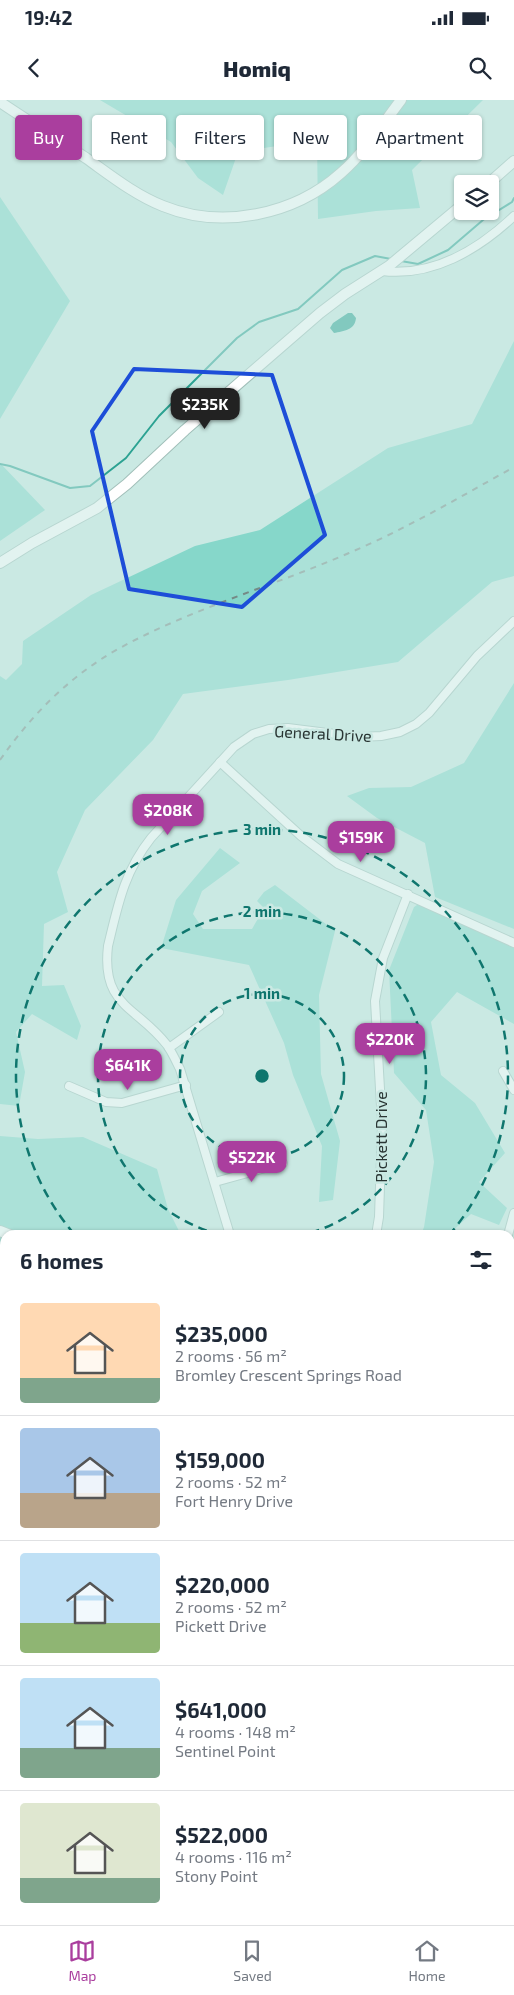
<!DOCTYPE html>
<meta charset="utf-8">
<style>
body{margin:0;font-family:"Exo 2",sans-serif;background:#f2f2f3;color:#1f2937;height:100vh;display:flex;flex-direction:column;font-size:19px;white-space:nowrap}
*{box-sizing:border-box;margin:0}
p{font-size:16px;color:#747a83}
.icon{flex:none;width:28px;height:28px;fill:none;stroke:currentColor;stroke-width:2;stroke-linecap:round;stroke-linejoin:round}
.map{position:relative;flex:1;overflow:hidden}
.side{position:absolute;left:0px;top:1130px;width:515px;height:695px;display:flex;flex-direction:column;background:#fff;border-radius:15px 15px 0 0;box-shadow:0 1px 4px #0004}
.side>*{flex:none}
.banner{position:absolute;left:15px;top:15px;width:485px;height:45px;display:flex;gap:10px}
.buttons{position:absolute;left:454px;top:75px;display:grid;gap:10px}
.buttons a{display:grid;place-items:center;width:45px;height:45px;border-radius:5px;background:#fff;box-shadow:0 1px 4px #0004;font-size:25px}
.price{position:absolute;translate:-50% -42px;padding:0 11px;border-radius:10px;background:#aa3e9e;color:#fff;font-size:16px;line-height:32px;filter:drop-shadow(0 1px 2px #0008)}
.price::after{content:'';position:absolute;left:50%;top:30px;width:15px;height:11px;margin-left:-8px;background:inherit;clip-path:polygon(0 0,100% 0,50% 100%)}
.price.active{background:#222;color:#fff}
ul{padding:0;list-style:none}
li{display:flex;align-items:center;gap:15px;height:125px;padding:0 20px}
li+li{border-top:1px solid #e0e1e3}
li span{display:grid;place-items:center;flex:none;width:140px;height:100px;border-radius:5px;color:#555}
li>.icon{margin-inline-start:auto}
span .icon{width:60px;height:60px;fill:#fffc;stroke-width:1}
li b{font-size:21px}
h2{display:flex;justify-content:space-between;align-items:center;height:60px;padding:0 20px;font-size:21px}
.chip{padding:0 18px;border-radius:5px;background:#fff;box-shadow:0 1px 4px #0004;font-size:18px;line-height:45px}
.chip.active{background:#aa3e9e;color:#fff}
.status{display:flex;justify-content:space-between;align-items:center;height:35px;padding:0 25px;background:#fff;direction:ltr}
.status svg{height:14px;fill:currentColor}
header{display:flex;justify-content:space-between;align-items:center;height:65px;padding:0 20px;background:#fff;font-size:22px;font-weight:800}
.tab-bar{display:flex;justify-content:space-around;align-items:center;height:70px;border-top:1px solid #e0e1e3;background:#fff;font-size:14px;color:#747a83}
.tab-bar a{display:grid;justify-items:center;gap:2px}
.tab-bar .active{color:#aa3e9e}
.map>svg:first-child{display:block}
</style>
<div class="status"><b>19:42</b><svg viewBox="0 0 49 12"><path d="M0 12V9h3v3zM5 12V6h3v6zM10 12V3h3v9zM15 12V0h3v12zM26 1h20v11H26zM47 4h2v5h-2z"/></svg></div>
<header><svg class="icon" aria-label="back" viewBox="0 0 24 24"><path d="M15 5l-7 7 7 7"/></svg>Homiq<svg class="icon" aria-label="search" viewBox="0 0 24 24"><circle cx="10" cy="10" r="6"/><path d="M15 15l6 6"/></svg></header>
<div class="map">
<svg width="514" height="1825" viewBox="0 0 514 1825">
<rect width="100%" height="100%" fill="#cae9e3"/>
<g fill="#86d7ca">
<path d="M100,0H483L412,70L420,108L376,111L318,119L317,40L238,52L223,95L198,78L171,42Z"/>
<path d="M0,97L70,201L0,319Z"/>
<path d="M514,241V476L492,482L398,562L288,580L183,594L153,640L85,710L57,772L68,812L44,824L42,886L64,885L81,926L77,940L32,914L16,932L25,972L19,1006L0,1004V576L6,580L22,564L23,541L91,495L195,446L260,430L388,348L472,324Z"/>
<path d="M0,363L45,410L0,441Z"/>
<path d="M514,583V829L435,797L425,743L377,718L347,696L369,688L411,687L464,663Z"/>
<path d="M220,748L240,763L202,791L193,814L203,829H252L264,808L257,801L264,792L275,785L335,831L319,895L321,974L340,1041L333,1100L319,1102L322,1046L293,975L284,943L249,865L161,848L176,800Z"/>
<path d="M423,801L514,843V924L457,892L431,922L441,975L475,1003L505,1053L479,1082L507,1108L499,1125L471,1114L448,1135H421L424,1127L434,1062L426,1010L394,973L389,870L414,807Z"/>
<path d="M0,1036L38,1039L83,1037L157,1069L168,1109L181,1135H5V1820H123L124,1825H0Z"/>
</g>
<path fill="#2ca292" d="M348,213H352L356,218C355,230 344,231 334,233L330,228L333,223Z"/>
<g fill="none" stroke-linecap="round" stroke-linejoin="round">
<g stroke="#2ca292" stroke-width="2">
<path d="M401,161L418,164L448,150L483,120L512,102L514,98"/>
<path d="M0,364L10,366L70,388L90,386L126,358L159,316L237,238L259,222L298,209L342,170L375,156L391,159"/>
</g>
<g stroke="#a1bfb9" stroke-width="10">
<g id="minor">
<path d="M382,171C432,177 478,150 514,116"/>
<path d="M220,662L301,736L338,764L514,843"/>
<path d="M169,948L219,912"/>
<path d="M503,971L514,990"/>
<path d="M69,986L106,1002L122,1003L186,985"/>
<path d="M215,1082L283,1063"/>
<path d="M230,1135L180,969C176,961 172,952 167,945C137,906 101,907 108,846C118,805 124,772 151,738L234,647L253,634L269,629L288,628L359,637L381,636L400,632L416,624L429,613L477,556L514,521"/>
<path d="M376,1135L379,1117L382,1024L375,901L383,858L408,794"/>
<path d="M508,1135L514,1113"/>
<path d="M510,1393L514,1394"/>
<path d="M510,1546L514,1548"/>
<path d="M510,1691L514,1694"/>
<path d="M491,1820L495,1825"/>
<path d="M176,1825V1820"/>
<path d="M332,1825V1820"/>
</g>
</g>
<g stroke="#a1bfb9" stroke-width="12">
<g id="tertiary">
<path d="M0,2C28,21 57,39 86,58C110,75 135,95 163,106C222,130 294,115 341,73C364,53 382,25 401,0"/>
<path d="M488,84L514,61"/>
<path d="M0,463L32,443L97,408L127,384L185,330L320,213L345,194L389,166L462,105"/>
<path d="M0,1131L10,1135"/>
<path d="M510,1428L514,1427"/>
</g>
</g>
<use href="#minor" stroke="#fff" stroke-width="8"/>
<use href="#tertiary" stroke="#fff" stroke-width="10"/>
<path stroke="#758a86" stroke-width="2" stroke-dasharray="6 6" stroke-linecap="butt" d="M0,660C30,617 66,580 111,553C186,510 271,487 349,453C406,429 460,397 514,367"/>
</g>
<path d="M0 0H514V1825H0ZM134,269L272,275L325,435L242,507L129,489L92,331Z" fill="#cae9e3" fill-opacity=".55" fill-rule="evenodd"/>
<path fill="none" stroke="#1d4ed8" stroke-width="4" stroke-linejoin="round" d="M134,269L272,275L325,435L242,507L129,489L92,331Z"/>
<g fill="none" stroke="#0f766e" stroke-width="2.5" stroke-dasharray="9 6">
<circle cx="262" cy="976" r="82"/>
<path d="M221 1135A164 164 0 1 1 303 1135"/>
<path d="M74 1134A246 246 0 1 1 450 1134"/>
</g>
<g text-anchor="middle" dominant-baseline="central" stroke-width="5" stroke-linejoin="round" paint-order="stroke">
<g font-size="16" fill="#293533" stroke="#cae9e3">
<text transform="translate(323 633) rotate(3)">General Drive</text>
<text transform="translate(380 1037) rotate(-90)">Pickett Drive</text>
</g>
</g>
<circle cx="262" cy="976" r="8" fill="#0f766e" stroke="#cae9e3" stroke-width="2.5"/>
<g font-size="15" text-anchor="middle" font-weight="bold" fill="#0f766e" stroke="#cae9e3" stroke-width="5" stroke-linejoin="round" paint-order="stroke">
<text x="262" y="735">3 min</text>
<text x="262" y="817">2 min</text>
<text x="262" y="899">1 min</text>
</g>
</svg>
<div class="buttons">
<a><svg class="icon" aria-label="layers" viewBox="0 0 24 24"><path d="M12 4l9 5-9 5-9-5zM3 14l9 5 9-5"/></svg></a>
</div>
<b class="price active" style="left:205px;top:330px">$235K</b>
<b class="price" style="left:168px;top:736px">$208K</b>
<b class="price" style="left:361px;top:763px">$159K</b>
<b class="price" style="left:390px;top:965px">$220K</b>
<b class="price" style="left:128px;top:991px">$641K</b>
<b class="price" style="left:252px;top:1083px">$522K</b>
<div class="banner">
<a class="chip active">Buy</a>
<a class="chip">Rent</a>
<a class="chip">Filters</a>
<a class="chip">New</a>
<a class="chip">Apartment</a>
</div>
<section class="side">
<h2>6 homes<svg class="icon" aria-label="filters" viewBox="0 0 24 24"><path d="M4 7h16M4 17h16"/><circle cx="9" cy="7" r="2"/><circle cx="15" cy="17" r="2"/></svg></h2>
<ul>
<li><span style="background:linear-gradient(#ffd9b3 75%,#7fa58c 0)"><svg class="icon" aria-label="home" viewBox="0 0 24 24"><path d="M3 11l9-7 9 7M6 9v11h12V9"/></svg></span><div><b>$235,000</b><p>2 rooms · 56 m²</p><p>Bromley Crescent Springs Road</p></div></li>
<li><span style="background:linear-gradient(#a9c7e8 65%,#b9a48a 0)"><svg class="icon" aria-label="home" viewBox="0 0 24 24"><path d="M3 11l9-7 9 7M6 9v11h12V9"/></svg></span><div><b>$159,000</b><p>2 rooms · 52 m²</p><p>Fort Henry Drive</p></div></li>
<li><span style="background:linear-gradient(#bfe0f5 70%,#8fb573 0)"><svg class="icon" aria-label="home" viewBox="0 0 24 24"><path d="M3 11l9-7 9 7M6 9v11h12V9"/></svg></span><div><b>$220,000</b><p>2 rooms · 52 m²</p><p>Pickett Drive</p></div></li>
<li><span style="background:linear-gradient(#bfe0f5 70%,#7fa58c 0)"><svg class="icon" aria-label="home" viewBox="0 0 24 24"><path d="M3 11l9-7 9 7M6 9v11h12V9"/></svg></span><div><b>$641,000</b><p>4 rooms · 148 m²</p><p>Sentinel Point</p></div></li>
<li><span style="background:linear-gradient(#dfe7d0 75%,#7fa58c 0)"><svg class="icon" aria-label="home" viewBox="0 0 24 24"><path d="M3 11l9-7 9 7M6 9v11h12V9"/></svg></span><div><b>$522,000</b><p>4 rooms · 116 m²</p><p>Stony Point</p></div></li>
</ul>
</section>
</div>
<nav class="tab-bar">
<a class="active"><svg class="icon" aria-label="map" viewBox="0 0 24 24"><path d="M3 6l6-2 6 2 6-2v14l-6 2-6-2-6 2zM9 4v14M15 6v14"/></svg>Map</a>
<a><svg class="icon" aria-label="saved" viewBox="0 0 24 24"><path d="M7 4h10v16l-5-4-5 4z"/></svg>Saved</a>
<a><svg class="icon" aria-label="home" viewBox="0 0 24 24"><path d="M3 11l9-7 9 7M6 9v11h12V9"/></svg>Home</a>
</nav>
